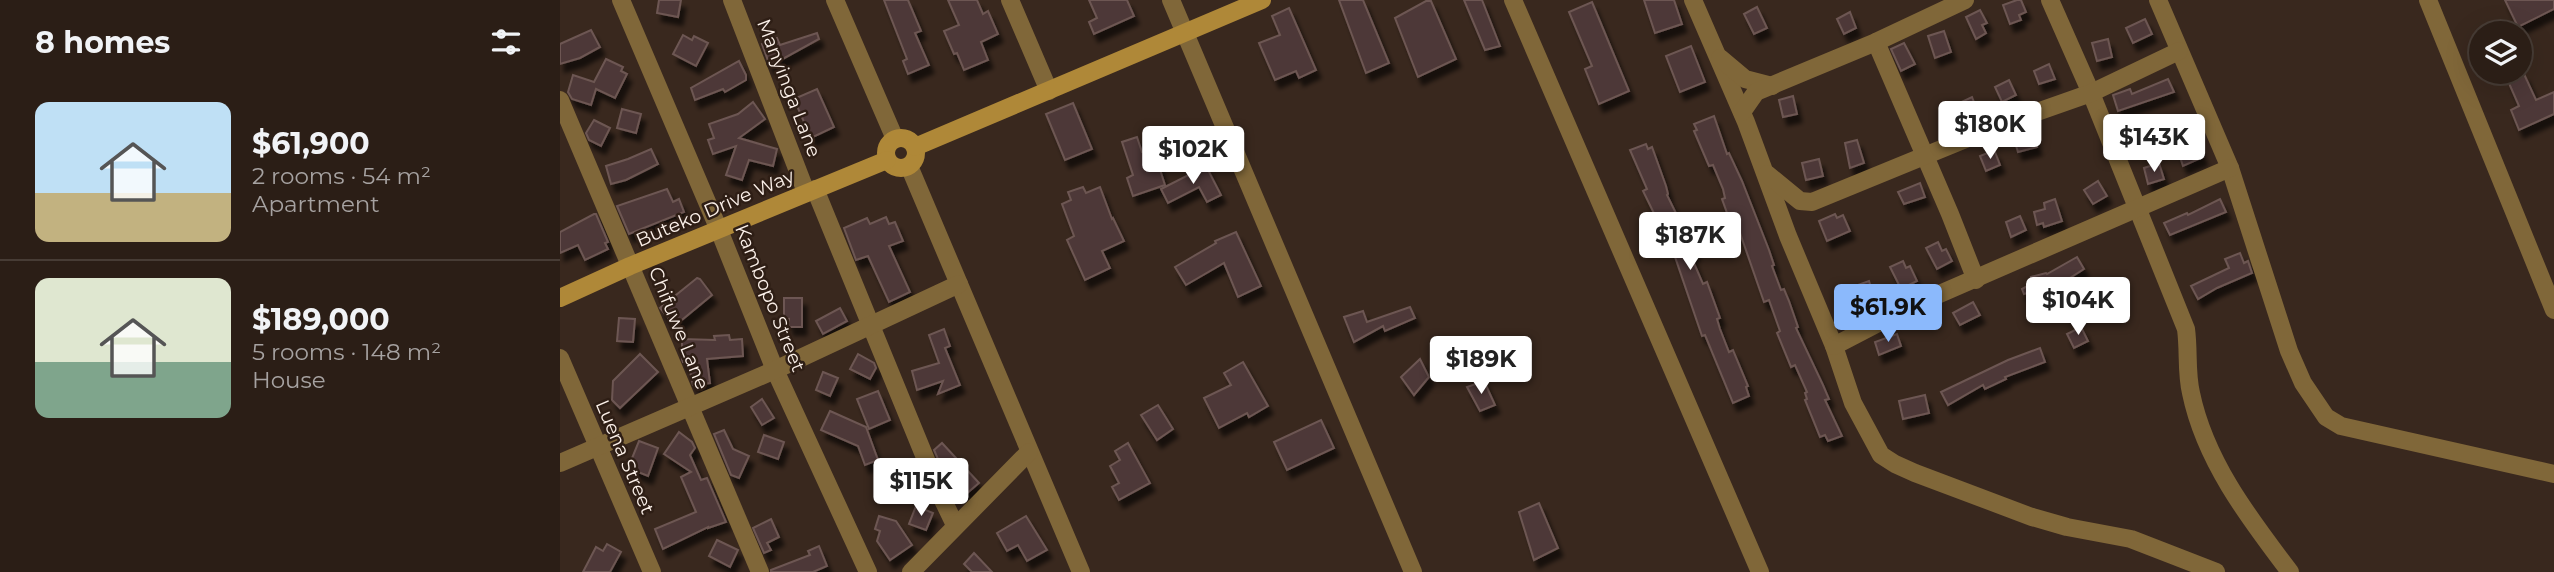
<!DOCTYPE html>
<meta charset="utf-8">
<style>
body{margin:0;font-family:Montserrat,sans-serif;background:#33271f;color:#f1f3f6;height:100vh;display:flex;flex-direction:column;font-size:26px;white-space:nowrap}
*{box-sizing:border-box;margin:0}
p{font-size:23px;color:#a6a2a1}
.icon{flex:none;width:38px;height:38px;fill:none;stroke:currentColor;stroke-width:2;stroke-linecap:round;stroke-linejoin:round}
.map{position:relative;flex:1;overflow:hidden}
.panel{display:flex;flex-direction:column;background:#2b1e16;width:560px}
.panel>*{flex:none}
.tools{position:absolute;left:1909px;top:21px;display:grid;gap:14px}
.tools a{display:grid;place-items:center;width:63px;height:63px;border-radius:50%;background:#2b1e16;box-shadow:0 7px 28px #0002,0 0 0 2px #473c35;font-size:35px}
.price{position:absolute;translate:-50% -60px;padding:0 16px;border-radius:7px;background:#fff;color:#222;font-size:23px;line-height:46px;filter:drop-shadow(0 2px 4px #0008)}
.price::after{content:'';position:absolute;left:50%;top:42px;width:21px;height:16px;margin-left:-10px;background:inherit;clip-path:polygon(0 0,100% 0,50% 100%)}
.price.on{background:#8bb9fc;color:#111}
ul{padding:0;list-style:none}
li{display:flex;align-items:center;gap:21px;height:175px;padding:0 35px}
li+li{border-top:2px solid #473c35}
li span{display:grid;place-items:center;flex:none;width:196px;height:140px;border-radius:14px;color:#555}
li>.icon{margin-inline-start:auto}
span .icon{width:84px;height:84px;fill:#fffc;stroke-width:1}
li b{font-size:30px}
h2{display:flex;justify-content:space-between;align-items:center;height:84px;padding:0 35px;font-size:30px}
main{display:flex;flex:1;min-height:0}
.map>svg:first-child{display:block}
</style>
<main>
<section class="panel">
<h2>8 homes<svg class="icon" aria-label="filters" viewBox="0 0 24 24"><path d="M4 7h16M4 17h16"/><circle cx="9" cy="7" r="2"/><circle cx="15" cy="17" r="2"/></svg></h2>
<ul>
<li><span style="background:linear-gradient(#bfe0f5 65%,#c2b280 0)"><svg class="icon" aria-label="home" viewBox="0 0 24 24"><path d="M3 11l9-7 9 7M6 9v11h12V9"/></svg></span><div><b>$61,900</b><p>2 rooms · 54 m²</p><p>Apartment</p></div></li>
<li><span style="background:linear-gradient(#dfe7d0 60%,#7fa58c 0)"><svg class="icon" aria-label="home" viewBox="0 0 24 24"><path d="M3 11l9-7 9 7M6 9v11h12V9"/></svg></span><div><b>$189,000</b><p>5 rooms · 148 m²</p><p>House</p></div></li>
</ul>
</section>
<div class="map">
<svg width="1994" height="572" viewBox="0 0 1994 572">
<defs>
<filter id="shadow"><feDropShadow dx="4.5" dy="8" stdDeviation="2" flood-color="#0009"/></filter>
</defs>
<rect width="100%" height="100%" fill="#39281e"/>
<g fill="#4e3937" stroke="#6d5753" stroke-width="2" filter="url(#shadow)">
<path d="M99,0H121L118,17L97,13Z"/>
<path d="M324,0H348L361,31L355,33L369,65L348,74L343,61L347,59Z"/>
<path d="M388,0H417L423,14L428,11L438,34L421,42L428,60L404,70L397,53L394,54L384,31L399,25Z"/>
<path d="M529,0H567L574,16L534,34L529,22L537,18Z"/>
<path d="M779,0H803L829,63L806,73Z"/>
<path d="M904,0H922L940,46L925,50Z"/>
<path d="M1084,0H1114L1122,24L1095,33Z"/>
<path d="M1457,0H1461L1466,12L1459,15L1461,20L1450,24L1443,5Z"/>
<path d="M1945,0H1994V9L1958,27Z"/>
<path d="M866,1H871L896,59L858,77L835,18Z"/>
<path d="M1032,2L1069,91L1039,104L1025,69L1032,66L1009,12Z"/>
<path d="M1197,7L1207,28L1194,34L1184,14Z"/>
<path d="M729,8L756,70L739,78L736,71L715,80L699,43L720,35L712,16Z"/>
<path d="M1420,10L1427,23L1422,25L1426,33L1416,39L1406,17Z"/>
<path d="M1290,12L1296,28L1284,34L1277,19Z"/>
<path d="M1585,19L1592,34L1573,43L1566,28Z"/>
<path d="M31,30L40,47L20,58L0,64V44Z"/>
<path d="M1384,31L1391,52L1375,58L1368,36Z"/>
<path d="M257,33L259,39L210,66L202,44L217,38L220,45Z"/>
<path d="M123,35L132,40L134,36L148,43L136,66L113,54Z"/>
<path d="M1548,39L1552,57L1537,61L1532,43Z"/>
<path d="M1344,43L1355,64L1341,71L1331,49Z"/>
<path d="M1131,46L1145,82L1120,92L1106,56Z"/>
<path d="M46,59L63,67L61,71L67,74L55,98L36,89L31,105L12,99L8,92L13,75L34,82Z"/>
<path d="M179,61L186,75V80L165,92L163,89L135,100L131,88Z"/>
<path d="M1489,64L1495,79L1479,84L1474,71Z"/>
<path d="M1964,74L1976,100L1994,92V114L1959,130L1951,110L1959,106L1948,81Z"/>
<path d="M1608,79L1614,92L1558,111L1553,95L1570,89L1572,94Z"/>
<path d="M1449,80L1456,95L1442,102L1435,87Z"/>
<path d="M257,89L274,127L251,138L234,99Z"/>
<path d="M1233,96L1237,114L1223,117L1219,100Z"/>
<path d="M1412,97L1417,110L1399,118L1395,105Z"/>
<path d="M193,102L205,119L179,138L217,149L213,166L189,160L182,180L166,175L176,146L153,154L148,140L154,138L149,124L178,114Z"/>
<path d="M513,103L532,149L505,160L486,114Z"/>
<path d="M62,109L81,114L76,133L57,128Z"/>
<path d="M1154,116L1167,154L1169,153L1182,181L1209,250L1214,265L1212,266L1221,290L1224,289L1229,301L1238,327L1236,328L1263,385L1269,399L1265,400L1282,436L1268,441L1265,435L1260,437L1245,400L1247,399L1245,393L1247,392L1235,365L1231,367L1217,333L1220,331L1209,300L1204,302L1180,233L1175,235L1171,224L1162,199L1165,198L1163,189L1153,165L1149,166L1134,131L1137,130L1134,124Z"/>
<path d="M34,120L50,128L41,146L29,140L26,133Z"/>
<path d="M1473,134L1477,147L1458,152L1454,139Z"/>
<path d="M577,137L582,152L593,148L605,185L573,196L567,178L573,175L562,142Z"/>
<path d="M1297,140L1304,163L1290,168L1285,143Z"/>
<path d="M1636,143L1643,157L1623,166L1618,151Z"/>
<path d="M1086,144L1088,149L1092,147L1106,186L1108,194L1107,195L1135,252L1130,254L1143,284L1147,282L1160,318L1157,319L1160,329L1169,352L1173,350L1188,386L1186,387L1189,396L1173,403L1145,335L1142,336L1114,254L1083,191L1087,189L1070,150Z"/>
<path d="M91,149L98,164L66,180L51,184L46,166L68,159Z"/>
<path d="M1430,152H1435L1440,165L1426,171L1420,156Z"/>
<path d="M1259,159L1263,176L1246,180L1242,163Z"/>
<path d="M1599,163L1604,179L1588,184L1584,168Z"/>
<path d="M646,166L661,195L647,202L639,187L608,203L601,189Z"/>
<path d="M1538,181L1547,196L1533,204L1524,190Z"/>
<path d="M1360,183L1365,197L1344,204L1338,192Z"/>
<path d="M523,187L526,193L540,187L552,219L553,218L564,241L542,251L550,268L525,280L507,240L514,236L502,204L511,200L508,192Z"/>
<path d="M107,189L113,202L119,199L124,212L69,234L57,206Z"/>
<path d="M1495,199L1502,221L1484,227L1483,223L1477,225L1474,212L1485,209L1484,203Z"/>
<path d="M1660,199L1666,212L1610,235L1604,223L1627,213L1628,215Z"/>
<path d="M34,214H36L48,242L45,243L48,249L25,260L18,245L0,253V232Z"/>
<path d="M1275,214L1277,218L1283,215L1290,231L1267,241L1259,221Z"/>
<path d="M1460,216L1466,230L1451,237L1446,222Z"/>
<path d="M326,217L329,224L335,222L343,241L329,246L350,292L329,302L308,256L296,260L284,228L307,218L310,224Z"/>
<path d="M676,232L701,286L678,297L664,263L626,285L615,267L656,243L655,241Z"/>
<path d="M1378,242L1382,251L1386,249L1392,261L1377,269L1366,248Z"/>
<path d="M1680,253L1684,263L1688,261L1692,273L1657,288L1638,299L1631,286L1669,268L1665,259Z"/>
<path d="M1517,257L1524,269L1505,281L1464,294L1462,289L1473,283L1471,277L1486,273L1487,274Z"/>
<path d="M1343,261L1346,268L1350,266L1357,281L1341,289L1330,267Z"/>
<path d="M137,278L140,279L152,295L117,324H113L100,308Z"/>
<path d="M1309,281L1314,297L1298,302L1292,287Z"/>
<path d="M224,298H242V327H229V319L224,320Z"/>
<path d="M1413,302L1420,315L1400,325L1393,313Z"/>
<path d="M850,307L855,318L825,331L823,326L794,342L784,317L803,311L807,322Z"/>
<path d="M280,308L287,321L263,334L256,321Z"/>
<path d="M59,318L75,319L73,342L57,341Z"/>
<path d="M1521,327L1528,341L1514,348L1507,334Z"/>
<path d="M384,329L390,346L385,348L400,385L378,394L383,381L357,390L352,371L379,363L369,335Z"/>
<path d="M1337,334L1341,346L1319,355L1315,342Z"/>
<path d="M169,335L170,340L182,339L183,356L147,359L150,383L133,385L128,362H123L122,359V339L155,340L154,336Z"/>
<path d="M1480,348L1485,362L1445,377L1446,379L1425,389L1423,385L1388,405L1381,392L1448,360Z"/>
<path d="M80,354L98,372L60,408L52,400L53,381Z"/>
<path d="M298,354L314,363L316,368L310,379L290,369Z"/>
<path d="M860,359L869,377L854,395L841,377Z"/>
<path d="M683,362L708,406L689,417L687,413L659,428L644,398L671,385L664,373Z"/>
<path d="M263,372L278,378L270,396L256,390Z"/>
<path d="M924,381L935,405L920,411L907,387Z"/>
<path d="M318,391L330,420L309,429L297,399Z"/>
<path d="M1365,395L1369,413L1343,419L1339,401Z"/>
<path d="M202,399L214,418L202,425L191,407Z"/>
<path d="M598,405L613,429L597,440L581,415Z"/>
<path d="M270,411L306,427L318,460L305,465L298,446L261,430Z"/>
<path d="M761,420L774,448L727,470L714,442Z"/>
<path d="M164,430L173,449L189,456L179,478L171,475L154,434Z"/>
<path d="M119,432L132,442L135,448L130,455L141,480L147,478L166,522L148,528V527L103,549L95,529L136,512L121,477L131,472L104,454Z"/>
<path d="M204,435L224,442L218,459L198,452Z"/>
<path d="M79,441L98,448L88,476L68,468Z"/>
<path d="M382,443L419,483L406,494L390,475L388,477L384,473L374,450Z"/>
<path d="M568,443L590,483L559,500L552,487L559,483L550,466L560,460L555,451Z"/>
<path d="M358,471L363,482L334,493L330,483Z"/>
<path d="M979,503L998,548L974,560L959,512Z"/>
<path d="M356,506L373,513L366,530L349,524Z"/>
<path d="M319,516L336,521L352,545L330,560L317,541L320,531L315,529Z"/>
<path d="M466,516L487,550L467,561L458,545L447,551L437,533Z"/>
<path d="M211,519L219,537L207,543L211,550L204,553L193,528Z"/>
<path d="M157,540L178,550L170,567L149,556Z"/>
<path d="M47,544L61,552L50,572H23L36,547L43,551Z"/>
<path d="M259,546L267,566L253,572H211V570L250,555L248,551Z"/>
<path d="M414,553L432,572H412L404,564Z"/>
</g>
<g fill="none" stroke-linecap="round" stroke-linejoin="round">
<g stroke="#806739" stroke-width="18">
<path d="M61,0L159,230L215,370L308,572"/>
<path d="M172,0L246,192"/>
<path d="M275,0L335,139"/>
<path d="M450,0L489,91"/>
<path d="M611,0L853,572"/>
<path d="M953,0L1200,572"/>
<path d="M1133,0L1186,122L1228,236L1274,346L1293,403L1321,455L1335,464L1355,473L1472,517L1507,527L1571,539L1656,572"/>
<path d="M1490,0L1531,93L1626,329C1629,351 1626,372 1631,393C1645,461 1689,518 1730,572"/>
<path d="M1598,0L1670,168L1729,351L1743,383L1766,417L1781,426L1994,474"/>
<path d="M1868,0L1994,310"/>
<path d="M1316,42L1390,214L1416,280"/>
<path d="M1160,58L1185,79L1212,86"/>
<path d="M0,100L200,572"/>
<path d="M1182,112L1196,92L1316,42L1405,0"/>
<path d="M349,166L521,572"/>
<path d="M1207,174L1240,201L1252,202L1440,125L1531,93L1619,51"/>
<path d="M255,189L380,494L395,525"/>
<path d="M1274,346L1345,309L1670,168"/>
<path d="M0,358L92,572"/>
<path d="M0,463L215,370L399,284"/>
<path d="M351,572L469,452"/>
</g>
<g stroke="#af8838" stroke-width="18">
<circle cx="341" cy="153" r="15"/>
<path d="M355,147L702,0"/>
<path d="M0,298L70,266L327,160"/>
</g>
</g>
<g text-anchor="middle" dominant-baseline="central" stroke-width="5" stroke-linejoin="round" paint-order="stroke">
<g font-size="19" fill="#fcf1ea" stroke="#2e1e15">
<text transform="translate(229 88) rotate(69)">Manyinga Lane</text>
<text transform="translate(155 208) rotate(-23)">Buteko Drive Way</text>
<text transform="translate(210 298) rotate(68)">Kambopo Street</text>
<text transform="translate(119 328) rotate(68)">Chifuwe Lane</text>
<text transform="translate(65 457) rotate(67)">Luena Street</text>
</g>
</g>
</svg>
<div class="tools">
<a><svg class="icon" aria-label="layers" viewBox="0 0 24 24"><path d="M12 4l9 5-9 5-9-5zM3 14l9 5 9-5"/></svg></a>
</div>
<b class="price" style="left:1430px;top:161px">$180K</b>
<b class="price" style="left:1594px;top:174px">$143K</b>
<b class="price" style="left:633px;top:186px">$102K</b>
<b class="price" style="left:1130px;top:272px">$187K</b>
<b class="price" style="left:1518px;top:337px">$104K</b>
<b class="price on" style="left:1328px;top:344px">$61.9K</b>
<b class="price" style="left:921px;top:396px">$189K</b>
<b class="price" style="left:361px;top:518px">$115K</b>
</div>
</main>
